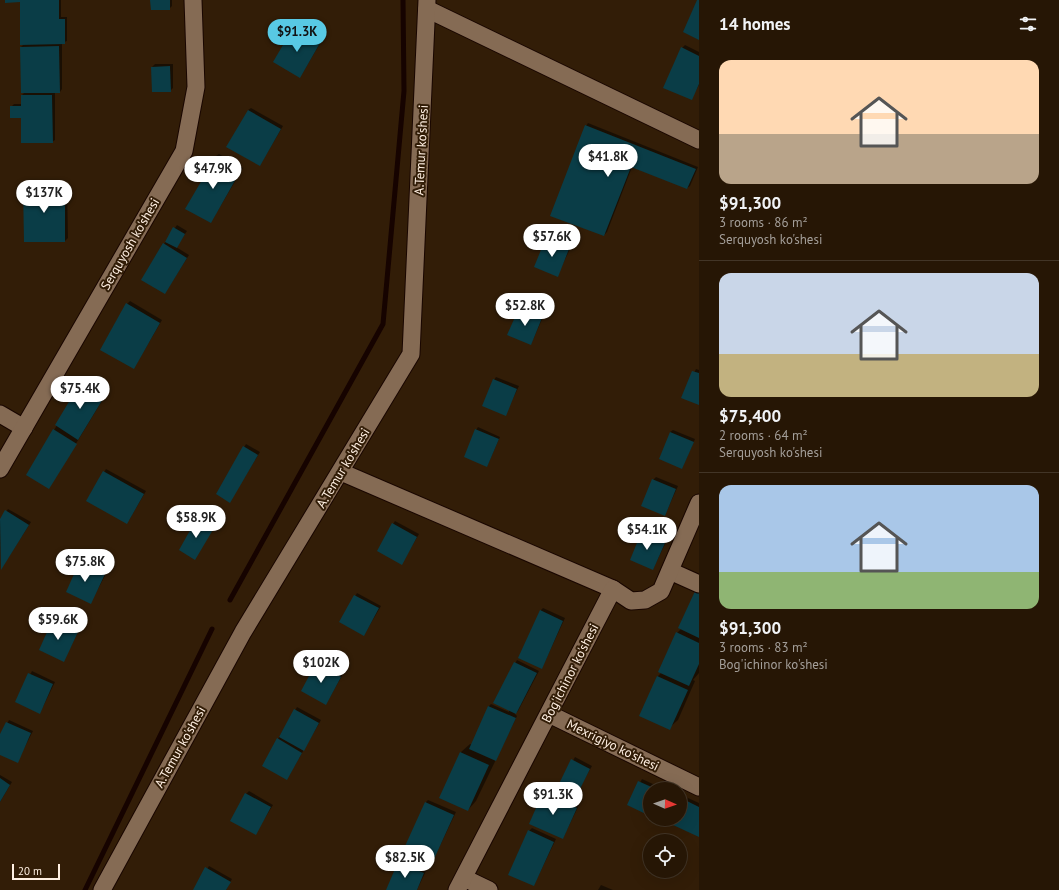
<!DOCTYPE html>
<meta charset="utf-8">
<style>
body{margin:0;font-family:"PT Sans",sans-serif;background:#322313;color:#f1f3f6;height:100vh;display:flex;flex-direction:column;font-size:15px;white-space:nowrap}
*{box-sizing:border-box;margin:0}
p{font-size:13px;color:#a49f9a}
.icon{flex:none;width:22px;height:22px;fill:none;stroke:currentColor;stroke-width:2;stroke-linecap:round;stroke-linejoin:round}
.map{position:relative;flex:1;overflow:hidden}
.drawer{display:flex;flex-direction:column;background:#261605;width:360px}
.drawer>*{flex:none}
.needle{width:26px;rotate:92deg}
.fabs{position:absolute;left:643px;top:782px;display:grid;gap:8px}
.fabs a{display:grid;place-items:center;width:44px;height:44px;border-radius:50%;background:#261605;box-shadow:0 4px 16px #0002,0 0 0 1px #423527;font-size:20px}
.scale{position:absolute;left:12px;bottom:10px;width:48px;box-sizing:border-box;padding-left:4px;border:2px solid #fff0e3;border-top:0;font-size:11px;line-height:14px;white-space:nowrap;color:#fff0e3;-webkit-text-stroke:3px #321d07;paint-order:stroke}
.price{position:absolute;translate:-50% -34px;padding:0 9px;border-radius:14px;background:#fff;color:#222;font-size:13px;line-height:26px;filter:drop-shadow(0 1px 2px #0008)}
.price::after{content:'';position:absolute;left:50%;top:24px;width:12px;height:9px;margin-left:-6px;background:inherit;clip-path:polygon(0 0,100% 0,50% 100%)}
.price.on{background:#58c9e4;color:#111}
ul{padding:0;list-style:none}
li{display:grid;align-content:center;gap:8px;height:212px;padding:0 20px}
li+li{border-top:1px solid #423527}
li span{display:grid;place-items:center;height:124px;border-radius:12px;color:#555}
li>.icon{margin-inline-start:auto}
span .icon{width:72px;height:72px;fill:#fffc;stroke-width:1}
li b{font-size:17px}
h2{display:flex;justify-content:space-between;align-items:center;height:48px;padding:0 20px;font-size:17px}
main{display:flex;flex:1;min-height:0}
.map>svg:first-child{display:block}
</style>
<main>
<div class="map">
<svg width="699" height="890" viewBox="0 0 699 890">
<rect width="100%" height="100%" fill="#321d07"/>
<g fill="#0007">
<path d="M6,0H61V17H67V41L62,43V89L60,92H55V140L52,142L11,107L14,104H22V95L25,92L21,47L24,44L21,1Z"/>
<path d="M151,0H172V6L169,9Z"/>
<path d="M296,26L322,40L302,74L274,62Z"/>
<path d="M685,45L699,52V85L691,99L682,48Z"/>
<path d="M155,64H173V88L170,91L152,67Z"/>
<path d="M251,108L283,126L260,165L248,110Z"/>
<path d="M588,123L698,167L690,186L687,188L632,167L607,232L604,235L586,126Z"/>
<path d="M219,154L243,168L211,222L216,156Z"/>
<path d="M67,184L68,238L65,241L24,187L27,185Z"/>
<path d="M177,225L187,231L176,247L189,255L165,293L164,244Z"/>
<path d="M548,238L571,247L557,276L535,266Z"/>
<path d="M130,301L162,320L134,368L127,304Z"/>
<path d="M522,306L544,315L531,344L520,308Z"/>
<path d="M696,369L699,370V404L682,397Z"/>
<path d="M496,377L519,386L505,415L494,380Z"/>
<path d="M86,378L108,391L49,488L54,430Z"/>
<path d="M478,427L500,437L487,466L476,430Z"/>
<path d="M673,430L695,439L682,468L670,432Z"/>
<path d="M246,444L260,452L230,501L217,494Z"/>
<path d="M106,469L146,491L129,520L87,500Z"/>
<path d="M656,477L678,486L665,515L653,480Z"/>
<path d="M8,509L31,522L1,569L0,521Z"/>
<path d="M200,516L215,525L195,558L198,519Z"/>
<path d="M395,521L419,534L402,563L393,524Z"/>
<path d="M644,531L667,540L653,569L642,533Z"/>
<path d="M83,561L107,572L91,602L68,591Z"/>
<path d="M699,587V673L693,680L695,681L678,720L669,728L657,677L662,672L677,633L681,629Z"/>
<path d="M357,593L381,606L364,635L340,622Z"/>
<path d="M543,608L565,618L542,668L541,610Z"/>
<path d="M56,619L79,630L64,660L40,650Z"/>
<path d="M517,660L539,671L518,711L515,714L517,716L476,801L468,810L441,798L461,752L470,744L472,745L489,706L491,704L509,712V710L494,702Z"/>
<path d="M319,661L343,674L326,704L317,664Z"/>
<path d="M32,671L55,682L40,713L16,702Z"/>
<path d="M297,707L321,720L287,779L278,739Z"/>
<path d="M9,720L33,731L17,762L0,754V737Z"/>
<path d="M575,757L592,766L576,794L559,785Z"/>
<path d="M0,775L12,782L0,802Z"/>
<path d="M642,779L664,789H650V815L628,805Z"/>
<path d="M546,790L579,805L563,838L543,793Z"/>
<path d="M249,791L273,805L255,834L246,794Z"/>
<path d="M688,798L699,803V836L677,819H680V813Z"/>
<path d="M428,800L456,812L430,867L426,802Z"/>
<path d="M532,828L556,839L534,885L529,831Z"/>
<path d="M402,860L426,871L417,890H387Z"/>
<path d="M209,866L232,879L226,890H194Z"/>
<path d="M601,885L613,890H598Z"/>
</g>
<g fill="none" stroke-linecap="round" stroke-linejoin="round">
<g stroke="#160300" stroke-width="5">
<path d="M230,600L383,324L404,91L403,0"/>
<path d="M85,890L212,629"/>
</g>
</g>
<g fill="#0a3d47">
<path d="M5,0H59V19H65V44L20,45V2L5,3Z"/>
<path d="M150,0H170V10H151Z"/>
<path d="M697,0H699V40L683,32Z"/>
<path d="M293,28L320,43L300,78L273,62Z"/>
<path d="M59,46L60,93H21L20,47Z"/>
<path d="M681,47L699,56V84L692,100L663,88Z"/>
<path d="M170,66L171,92H152L151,67Z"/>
<path d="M21,95H52L53,143H21V118H10V106H21Z"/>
<path d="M248,110L281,129L260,166L226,147Z"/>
<path d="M585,125L696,169L687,189L631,167L604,236L550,216Z"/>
<path d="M216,156L241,170L211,223L185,209Z"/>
<path d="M65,186V242H24L23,187Z"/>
<path d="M173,227L185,234L177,248L165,242Z"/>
<path d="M545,240L569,249L558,277L534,267Z"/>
<path d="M163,243L187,258L165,294L141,280Z"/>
<path d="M126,303L160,323L134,369L100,350Z"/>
<path d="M519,308L542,318L531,345L507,335Z"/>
<path d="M692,371L699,373V405L681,398Z"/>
<path d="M493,379L517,389L506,416L482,406Z"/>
<path d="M82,380L106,394L78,440L55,425Z"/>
<path d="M53,429L77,444L49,489L26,475Z"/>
<path d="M475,429L499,439L487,467L464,457Z"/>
<path d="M670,432L694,442L682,469L659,459Z"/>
<path d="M243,446L258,455L230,503L216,494Z"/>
<path d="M103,471L144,494L127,524L86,501Z"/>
<path d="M652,479L676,489L665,516L641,506Z"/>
<path d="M5,510L29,525L1,570L0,519Z"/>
<path d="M197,518L214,528L195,560L179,550Z"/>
<path d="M392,523L417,537L402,565L377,551Z"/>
<path d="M641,533L665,543L653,570L630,560Z"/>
<path d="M79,563L105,574L91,604L66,592Z"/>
<path d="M696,589L699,590V638L678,628Z"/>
<path d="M354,595L379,608L364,636L339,622Z"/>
<path d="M540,610L563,621L542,669L518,658Z"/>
<path d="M52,621L78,632L64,662L39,650Z"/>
<path d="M676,632L699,643V664L689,686L658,672Z"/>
<path d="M514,662L537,673L516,714L493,703Z"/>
<path d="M316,663L341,677L326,705L301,691Z"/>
<path d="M28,673L53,684L40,714L15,702Z"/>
<path d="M657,676L688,690L670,730L639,716Z"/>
<path d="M488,706L516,718L496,761L469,749Z"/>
<path d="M294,709L319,723L304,751L279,737Z"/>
<path d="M6,722L31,733L18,763L0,755V734Z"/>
<path d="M277,738L302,753L287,780L262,766Z"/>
<path d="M460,752L489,765L468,811L439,798Z"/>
<path d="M571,759L590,769L577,795L558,786Z"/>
<path d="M0,778L10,785L0,802Z"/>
<path d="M638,781L656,789H650V816L627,805Z"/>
<path d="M543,792L577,808L563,839L529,824Z"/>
<path d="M245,793L271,807L256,835L230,821Z"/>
<path d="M685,800L699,807V837L673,825L676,819H680V811Z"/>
<path d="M425,802L454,815L430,868L401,855Z"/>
<path d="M657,819H669L667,823Z"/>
<path d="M528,830L554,842L534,886L508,875Z"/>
<path d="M398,862L424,873L417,890H386Z"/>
<path d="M205,867L231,882L226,890H193Z"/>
</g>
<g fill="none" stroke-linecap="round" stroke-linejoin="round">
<g stroke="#190600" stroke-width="19">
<g id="minor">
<path d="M427,9L699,140"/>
<path d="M0,414L24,428"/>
<path d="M0,469L184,151L196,87L193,0"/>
<path d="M341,472L613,589"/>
<path d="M670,571L699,584"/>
<path d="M549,714L699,787"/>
<path d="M464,878L489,890"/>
<path d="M102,890L243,632L411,354L427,0"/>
<path d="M457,890L613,589L631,601L645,600L661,591L699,503"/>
</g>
</g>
<use href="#minor" stroke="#856b54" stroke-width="17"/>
</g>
<g text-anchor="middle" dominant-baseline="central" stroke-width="4" stroke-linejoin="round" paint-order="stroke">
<g font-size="13" fill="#fff0e3" stroke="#321d07">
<text transform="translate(421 150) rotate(-87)">A.Temur ko'shesi</text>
<text transform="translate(130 244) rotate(-60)">Serquyosh ko'shesi</text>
<text transform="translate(343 468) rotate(-59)">A.Temur ko'shesi</text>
<text transform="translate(570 673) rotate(-63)">Bog'ichinor ko'shesi</text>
<text transform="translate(613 745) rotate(26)">Mexrigiyo ko'shesi</text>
<text transform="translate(180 747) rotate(-61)">A.Temur ko'shesi</text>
</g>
</g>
</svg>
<div class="fabs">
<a><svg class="needle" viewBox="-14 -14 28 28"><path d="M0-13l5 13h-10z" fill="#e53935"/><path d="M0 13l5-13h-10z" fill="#a49f9a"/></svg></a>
<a><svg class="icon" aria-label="locate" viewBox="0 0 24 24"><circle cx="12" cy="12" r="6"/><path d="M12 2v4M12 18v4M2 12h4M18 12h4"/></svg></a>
</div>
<div class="scale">20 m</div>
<b class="price on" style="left:297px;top:53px">$91.3K</b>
<b class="price" style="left:608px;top:178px">$41.8K</b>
<b class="price" style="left:213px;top:190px">$47.9K</b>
<b class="price" style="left:44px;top:214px">$137K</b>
<b class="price" style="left:552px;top:258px">$57.6K</b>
<b class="price" style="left:525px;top:327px">$52.8K</b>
<b class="price" style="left:80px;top:410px">$75.4K</b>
<b class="price" style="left:196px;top:539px">$58.9K</b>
<b class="price" style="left:647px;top:551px">$54.1K</b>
<b class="price" style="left:85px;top:583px">$75.8K</b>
<b class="price" style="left:58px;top:641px">$59.6K</b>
<b class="price" style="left:321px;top:684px">$102K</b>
<b class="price" style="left:553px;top:816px">$91.3K</b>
<b class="price" style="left:405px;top:879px">$82.5K</b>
</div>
<section class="drawer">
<h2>14 homes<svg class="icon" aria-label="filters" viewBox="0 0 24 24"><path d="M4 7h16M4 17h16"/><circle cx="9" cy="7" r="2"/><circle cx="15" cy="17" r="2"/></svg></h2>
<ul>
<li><span style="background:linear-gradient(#ffd9b3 60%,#b9a48a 0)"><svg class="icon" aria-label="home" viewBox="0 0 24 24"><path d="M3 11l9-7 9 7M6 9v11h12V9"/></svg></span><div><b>$91,300</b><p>3 rooms · 86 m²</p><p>Serquyosh ko'shesi</p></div></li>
<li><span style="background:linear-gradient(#c9d6e8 65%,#c2b280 0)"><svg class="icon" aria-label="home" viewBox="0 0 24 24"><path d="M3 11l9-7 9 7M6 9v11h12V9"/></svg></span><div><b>$75,400</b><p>2 rooms · 64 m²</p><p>Serquyosh ko'shesi</p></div></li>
<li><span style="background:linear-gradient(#a9c7e8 70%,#8fb573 0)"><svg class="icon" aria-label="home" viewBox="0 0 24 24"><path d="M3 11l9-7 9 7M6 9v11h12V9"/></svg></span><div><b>$91,300</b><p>3 rooms · 83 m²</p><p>Bog'ichinor ko'shesi</p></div></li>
</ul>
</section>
</main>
